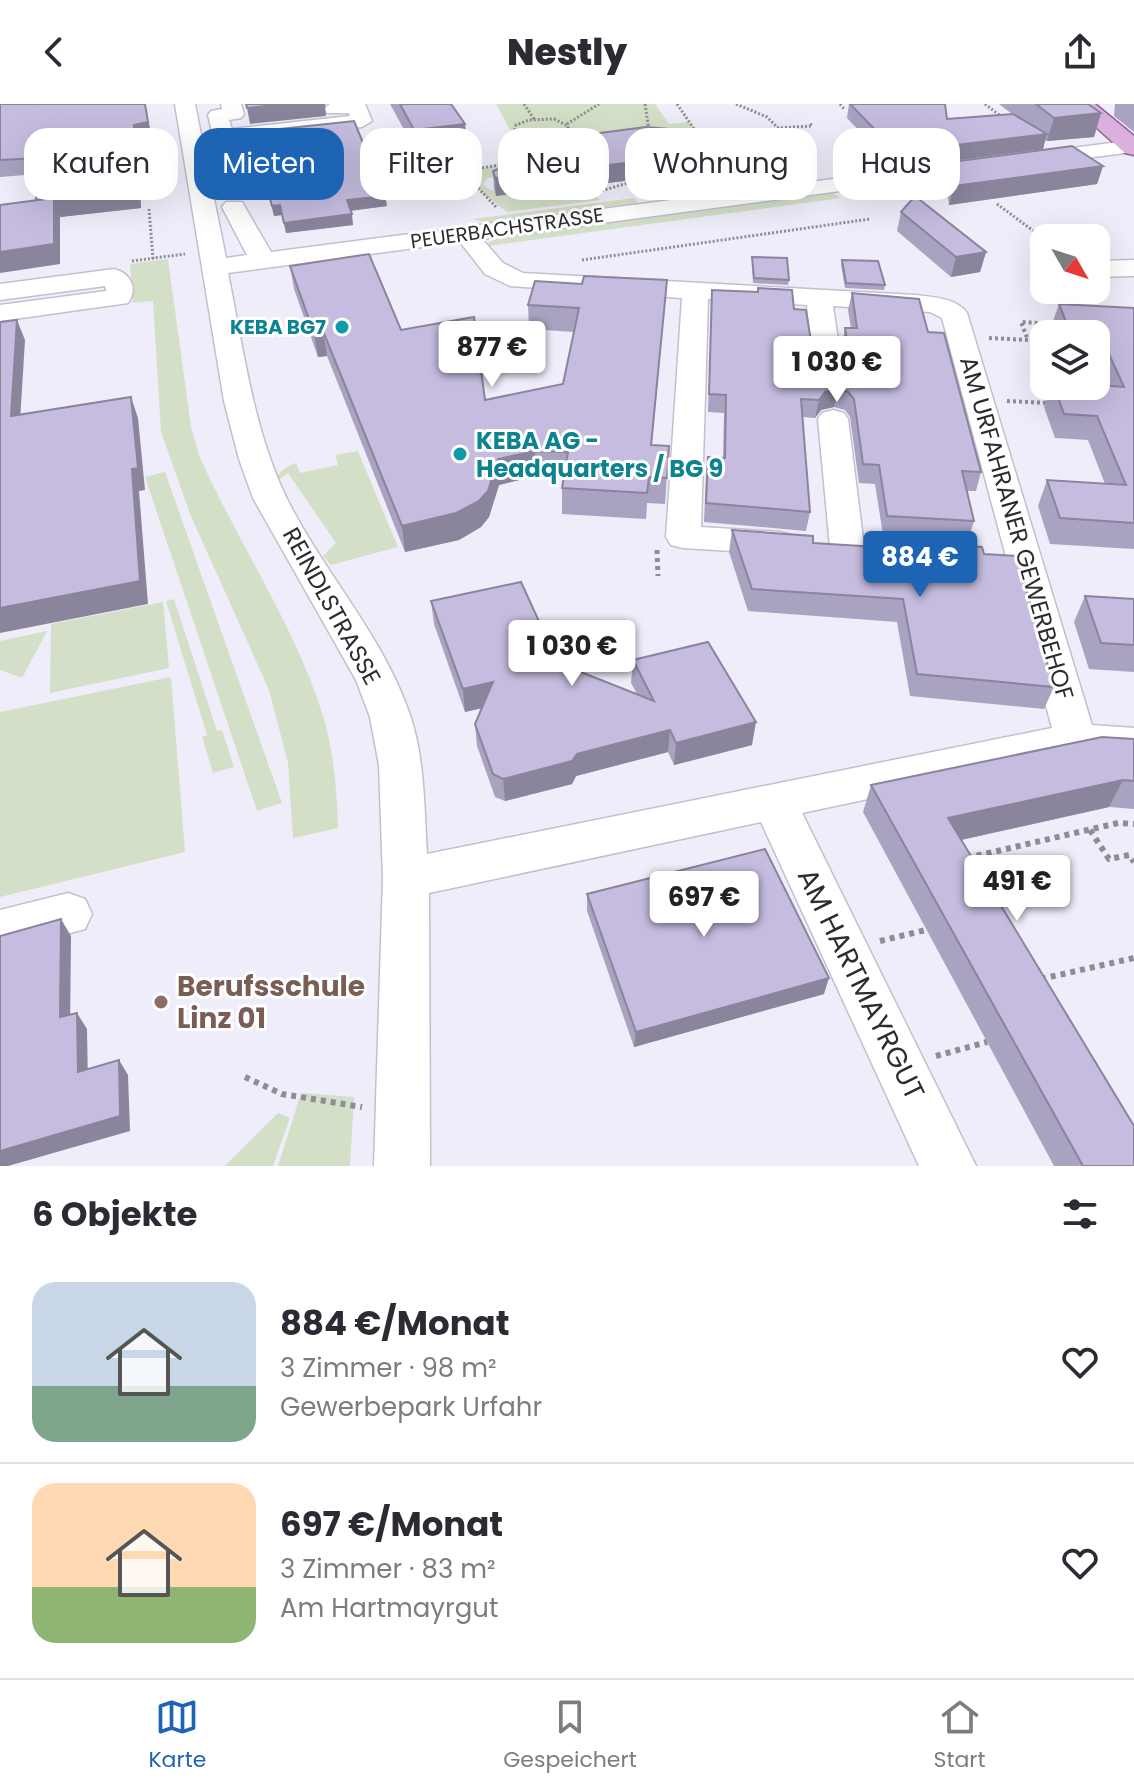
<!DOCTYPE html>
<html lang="de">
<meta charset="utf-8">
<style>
body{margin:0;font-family:Poppins,sans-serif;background:#f2f2f3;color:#2b2b33;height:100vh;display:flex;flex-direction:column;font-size:30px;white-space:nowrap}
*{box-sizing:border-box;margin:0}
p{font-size:26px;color:#7c7c81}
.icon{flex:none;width:44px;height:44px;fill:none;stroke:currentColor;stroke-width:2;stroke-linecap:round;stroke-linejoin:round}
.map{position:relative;height:1062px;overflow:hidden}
.details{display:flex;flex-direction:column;background:#fff;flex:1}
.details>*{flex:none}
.hud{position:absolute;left:24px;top:24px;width:1086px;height:72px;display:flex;gap:16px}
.needle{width:52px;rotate:129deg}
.tools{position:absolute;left:1030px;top:120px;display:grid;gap:16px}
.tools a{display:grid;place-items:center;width:80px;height:80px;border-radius:16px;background:#fff;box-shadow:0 8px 32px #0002;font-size:40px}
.price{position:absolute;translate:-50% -68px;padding:0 18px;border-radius:8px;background:#fff;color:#222;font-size:26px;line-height:52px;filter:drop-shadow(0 2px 4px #0008)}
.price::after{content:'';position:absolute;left:50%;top:48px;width:24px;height:18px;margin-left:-12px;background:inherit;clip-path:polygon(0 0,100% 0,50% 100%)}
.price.selected{background:#1d65b4;color:#fff}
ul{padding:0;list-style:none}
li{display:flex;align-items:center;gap:24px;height:200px;padding:0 32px}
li+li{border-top:2px solid #e1e1e2}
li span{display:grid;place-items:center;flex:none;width:224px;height:160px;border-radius:24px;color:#555}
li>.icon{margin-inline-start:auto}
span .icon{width:96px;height:96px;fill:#fffc;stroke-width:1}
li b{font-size:34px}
h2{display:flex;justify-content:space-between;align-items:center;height:96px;padding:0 32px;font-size:34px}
.pill{padding:0 28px;border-radius:24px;background:#fff;box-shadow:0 8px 32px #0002;font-size:28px;line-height:72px}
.pill.selected{background:#1d65b4;color:#fff}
header{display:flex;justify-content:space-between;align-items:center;height:104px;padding:0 32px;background:#fff;font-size:36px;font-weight:800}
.dock{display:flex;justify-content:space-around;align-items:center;height:112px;border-top:2px solid #e1e1e2;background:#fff;font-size:22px;color:#7c7c81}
.dock a{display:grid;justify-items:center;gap:4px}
.dock .selected{color:#1d65b4}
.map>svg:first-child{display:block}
</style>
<header><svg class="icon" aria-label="back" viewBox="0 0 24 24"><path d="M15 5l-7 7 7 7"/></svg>Nestly<svg class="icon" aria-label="share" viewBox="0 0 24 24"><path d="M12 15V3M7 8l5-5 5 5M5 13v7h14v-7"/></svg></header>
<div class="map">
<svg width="1134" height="1062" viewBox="0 0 1134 1062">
<rect width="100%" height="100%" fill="#f0edfa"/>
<g fill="#d3dfc7">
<path d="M496,0H655L669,20L689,18L741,78L672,87L652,64L669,56L672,50L488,74L483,80C500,100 563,84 588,81L600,96L507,108L481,88L471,69L494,61L527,57Z"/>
<path d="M952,72L962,78L849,93L843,88Z"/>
<path d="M832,88L841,94L487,142L491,137L501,133Z"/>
<path d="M634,94L638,99L486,119L473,115Z"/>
<path d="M168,155L191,323L199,351C238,440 296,522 324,615C334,651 337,687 338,724L293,734L288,659L269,586L190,410L161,328L153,197L133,199L130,160Z"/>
<path d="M358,347L398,443L331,461L323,452L336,439L288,369L274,380C277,369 286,362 296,359L300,369L338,361L335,351Z"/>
<path d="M165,368L282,699L257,707L145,373Z"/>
<path d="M174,495L217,627L222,626L234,663L213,669L202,633L207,631L166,497Z"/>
<path d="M163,498L169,564L50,589L51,520Z"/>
<path d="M47,527L22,574L0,566V537Z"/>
<path d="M171,573L185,748L0,793V608Z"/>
<path d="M301,989L354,993L350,1062H278Z"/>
<path d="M278,1009L290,1014L273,1062H225Z"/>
</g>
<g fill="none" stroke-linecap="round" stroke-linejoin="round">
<g stroke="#c3c0cd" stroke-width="3">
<g id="minor">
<path d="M175,0H195L208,67L230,65L232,54L240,52L251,59L253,70L250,75L211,80L226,154L247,151L222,103L226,98H242L271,148L1134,36L1132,48L482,135L503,159L523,169L915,191C932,193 957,194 967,209L1092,621L1134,624V656L1076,651L802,709L976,1062H919L761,718L429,789L430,1062H374L383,774L379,661L370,613L356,576L253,394L239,355L224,297ZM460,138L485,170L510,182L682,194L666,433L671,441L683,444L780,450L792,447L797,439L792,431L780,428L701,423L708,195L807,201L815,284L820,290L830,293L840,290L845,284L833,202L930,208L942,214L1052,624L427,750C424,704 425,655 410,611C383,531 323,468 286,393C253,324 243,243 228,169Z"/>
<path d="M221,0H241L244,10L241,14L229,16L232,25L350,12L349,9H327L324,5L330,0H365L372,17L362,23L223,38L213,32L208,11L211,7L222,5Z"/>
<path d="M1134,156V172L1096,173V157Z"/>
<path d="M114,165C130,169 139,184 128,199L0,217V201L106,187L105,182L0,196V180Z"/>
<path d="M833,306L844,309L848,315L864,443L859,451L847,454L835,451L830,443L818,315L822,309Z"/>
<path d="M68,789L85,795L92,810L85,825L0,848V806Z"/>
</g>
</g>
<g stroke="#8e6093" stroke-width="3">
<path id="major" d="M1070,0H1095L1134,32V51L1125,49Z"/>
</g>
<g stroke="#8f8c95" stroke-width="3" stroke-dasharray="2 2" stroke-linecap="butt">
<path d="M524,0L534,15"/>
<path d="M645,0L649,26"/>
<path d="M677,0L707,44L737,74"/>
<path d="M736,0L767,13L785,31"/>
<path d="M840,0L844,5"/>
<path d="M985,0L1003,14"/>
<path d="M554,15L568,22V29L541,36L514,27L516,21L529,16Z"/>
<path d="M567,20L599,0"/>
<path d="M777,24L812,22L810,19"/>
<path d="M758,39H753L760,48H756L769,65L780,66"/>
<path d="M446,45L460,70"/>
<path d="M628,79L675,59L680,51L677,46"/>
<path d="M444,80L445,74L469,66"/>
<path d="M594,89L628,79H665"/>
<path d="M997,100L1043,134"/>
<path d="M496,103L469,74L470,66L523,57"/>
<path d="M149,105L153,155"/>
<path d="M582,156L870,115"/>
<path d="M132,157L185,150"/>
</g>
<g stroke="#8f8c95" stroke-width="4" stroke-dasharray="3 3" stroke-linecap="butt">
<path d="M989,234L1028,236L1021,218L1057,220"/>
<path d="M1007,297L1049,299"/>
</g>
<path stroke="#8f8c95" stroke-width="5" stroke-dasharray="4 4" stroke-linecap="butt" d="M657,446L658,472"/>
<g stroke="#8f8c95" stroke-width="6" stroke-dasharray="5 5" stroke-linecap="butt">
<path d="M1090,726L1109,755L1129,751L1134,758"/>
<path d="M967,754L1118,719L1134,720"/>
<path d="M880,837L926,826"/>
<path d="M1041,875L1134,854"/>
<path d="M936,952L987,938"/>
<path d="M245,973L282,990L362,1003"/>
</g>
<use href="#minor" fill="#fff" fill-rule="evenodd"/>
<use href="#major" fill="#dab1de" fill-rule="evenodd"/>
</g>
<g fill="#a9a2c0">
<path d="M0,0L152,34L138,36L141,104L60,113V160L37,70L0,73Z"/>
<path d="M390,0H451L465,20L467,44L417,49Z"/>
<path d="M849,0L947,15L1012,10L999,0H1088L1101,9L1094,33L1047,37L1045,36L1043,45L944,58V51L887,56L847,14Z"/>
<path d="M1115,0H1134V28L1114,12Z"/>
<path d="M252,28L385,92L387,102L350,107L353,121L286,129L282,111L274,112Z"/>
<path d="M756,30L812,52L810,62L774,63L755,40Z"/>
<path d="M692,45L624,77L496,92L494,85L493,67Z"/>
<path d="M951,58L1103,62L1097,80L949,101L946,76Z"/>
<path d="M901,108L986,148L980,168L951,173L897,127Z"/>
<path d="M752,153L789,176L788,181L753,179Z"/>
<path d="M842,156L885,181L884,186L845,184L841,161Z"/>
<path d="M290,162L401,226L485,296L563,280L574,228L529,225L528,201L582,180L667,176L652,341L669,342L665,400L647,399L646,415L562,410V384L564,374L536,372L499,381L489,413L481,423L459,436L405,448L327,252L318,253L294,185Z"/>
<path d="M758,184L794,205L816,268L822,275L832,278L844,275L846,272L842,241L845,224H851L848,206L852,189L928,228L981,368L976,387H966L974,417L968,436L883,431L875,380L859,379L850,313L845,306L834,303L821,306L815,314L802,313L810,408L806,427L704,418L706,371L708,353L723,354L724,309L708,308L712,186L757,188Z"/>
<path d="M1059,200L1134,204V445L1050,440L1038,402L1047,376L1105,380L1088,336L1055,334L1044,303L1051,282H1103L1096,265V230H1054L1051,223Z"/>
<path d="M732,426L813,439L891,444L893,437L984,450L1054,583L1044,605L910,592L897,518L748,507L729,448Z"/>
<path d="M1085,492L1134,495V568L1089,565L1074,518Z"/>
<path d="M431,497L558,559L637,590L631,579L633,556L752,641L674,661L668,648L576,672L572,680L505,697L495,693L477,642L475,620L482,604L465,608L434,520Z"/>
<path d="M1134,635V705L1109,703L961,736L1134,1062H1054L863,708L871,681Z"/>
<path d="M587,790L824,890L634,943L587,807Z"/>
</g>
<g fill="#8a849c">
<path d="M145,0L152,34L138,36L141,104L60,113V160L0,169V148L36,98L134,21Z"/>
<path d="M286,0H326L325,1L326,12L250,20L247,4Z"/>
<path d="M1101,9L1094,33L1047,37L1054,14Z"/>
<path d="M465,20L467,44L417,49L414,26Z"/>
<path d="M693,27L692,45L624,77L496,92L495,74Z"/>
<path d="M1047,30L1043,45L944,58L948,42Z"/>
<path d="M1103,62L1097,80L949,101L954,82Z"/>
<path d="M385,92L387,102L348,107L347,96Z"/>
<path d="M280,101L282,111L274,112L272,102Z"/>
<path d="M352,110L353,121L286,129L284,119Z"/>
<path d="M986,148L980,168L951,173L956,153Z"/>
<path d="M667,176L665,200L649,366L651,341Z"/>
<path d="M17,216L25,236L19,334L11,312Z"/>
<path d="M323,227L327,252L318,253L314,229Z"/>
<path d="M837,285L834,303L821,306L815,314L819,296L825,288Z"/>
<path d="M131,293L138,314L145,386L139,387L148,500L0,529V504L132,365Z"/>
<path d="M535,347L536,372L499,381L489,413L481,423L459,436L405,448L402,422L498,355Z"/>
<path d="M493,578L495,601L465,608L463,585Z"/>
<path d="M756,618L752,641L674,661L676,639Z"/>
<path d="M670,626L668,648L576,672L572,680L505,697L503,675L577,650Z"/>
<path d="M1123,676L1109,703L938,741L948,714Z"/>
<path d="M61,815L71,832L70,929L60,913Z"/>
<path d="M829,874L824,890L634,943L636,928Z"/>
<path d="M77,909L87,925L88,983L78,968Z"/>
<path d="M119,956L128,971L130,1027L8,1062H0V1047Z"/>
</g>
<g fill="#c5bcdf" stroke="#8a849c" stroke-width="2">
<path d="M0,0H145L148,18L134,21L136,87L54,96V94L36,96L37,54L0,56Z"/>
<path d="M246,0H286L247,4Z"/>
<path d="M400,0H451L465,20L414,26Z"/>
<path d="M850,0H945L947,15L1013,10L1047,30L948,42L947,36L890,41Z"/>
<path d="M1036,0H1088L1101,9L1054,14Z"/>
<path d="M354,17L385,92L347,96L352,110L284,119L280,101L272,102L252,28Z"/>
<path d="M646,23L693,27L625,59L495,74L493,67L571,36L580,37L600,29Z"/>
<path d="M790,28L812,52L775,54L756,30Z"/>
<path d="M1072,42L1103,62L954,82L951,58Z"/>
<path d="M915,92L986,148L956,153L901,108Z"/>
<path d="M54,94V140L0,148V101Z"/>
<path d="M369,150L401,226L474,213L485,296L563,280L579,204L528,201L535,177L582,180L584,172L667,176L651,341L669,342L667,374L649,373L647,389L562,384L568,348L535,347L498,355L488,387L479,397L456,409L402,422L323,227L314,229L290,162Z"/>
<path d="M752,153L787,154L789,176L754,174Z"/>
<path d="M842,156L878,157L885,181L846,179Z"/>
<path d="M758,184L792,186L794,205L806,206L816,268L822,275L832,278L844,275L852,266L845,224H857L852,189L919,195L928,228L944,229L981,368L962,367L974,417L887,412L879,361L863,360L854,295L848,288L837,285L825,288L819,296L801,295L810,408L706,399L708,353L725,354L726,291L709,290L712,186L758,188Z"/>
<path d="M1059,200L1134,204V419L1060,414L1047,376L1126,381L1097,312L1064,310L1054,282L1096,281L1124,283L1098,226L1069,225Z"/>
<path d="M17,216L11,312L131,293L138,364L132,365L140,477L0,504V218Z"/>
<path d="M732,426L813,432V439L894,444L893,437L982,443L984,450L1017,452L1054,583L917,570L903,495L752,485Z"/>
<path d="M521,478L558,559L654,597L633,556L708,538L756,618L676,639L670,626L577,650L572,657L503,675L493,670L475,620L493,578L463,585L431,497Z"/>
<path d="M1085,492L1134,495V541L1101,539Z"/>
<path d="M1102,633L1134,635V677L1123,676L948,714L1134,1022V1062H1083L871,681Z"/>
<path d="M765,745L829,874L636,928L587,790Z"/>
<path d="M61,815L60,913L77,909L78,968L119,956L120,1012L0,1047V832Z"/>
</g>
<g fill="#0f9aa8" stroke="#fff" stroke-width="3">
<circle cx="342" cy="223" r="8"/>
<circle cx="460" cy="350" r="8"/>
</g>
<circle fill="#8d6e63" stroke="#fff" stroke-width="3" cx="161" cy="898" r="8"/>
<g text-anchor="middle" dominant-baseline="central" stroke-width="6" stroke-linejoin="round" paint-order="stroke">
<g font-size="20" fill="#2d2b30" stroke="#fff">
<text transform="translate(507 124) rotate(-8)">PEUERBACHSTRASSE</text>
</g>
<g font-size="20" font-weight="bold" fill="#0d838f" stroke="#fff" text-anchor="end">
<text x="326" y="223">KEBA BG7</text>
</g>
<g font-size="24" font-weight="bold" fill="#0d838f" stroke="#fff" text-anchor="start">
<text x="476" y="336">KEBA AG -<tspan x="476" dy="28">Headquarters / BG 9</tspan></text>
</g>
<g font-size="24" fill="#2d2b30" stroke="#fff">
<text transform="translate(1017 424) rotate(74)">AM URFAHRANER GEWERBEHOF</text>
<text transform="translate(332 502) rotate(61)">REINDLSTRASSE</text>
</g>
<g font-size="28" fill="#2d2b30" stroke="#fff">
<text transform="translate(861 880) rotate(64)">AM HARTMAYRGUT</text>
</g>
<g font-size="28" font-weight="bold" fill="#785e54" stroke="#fff" text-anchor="start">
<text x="177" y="882">Berufsschule<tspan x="177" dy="32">Linz 01</tspan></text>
</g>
</g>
</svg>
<div class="tools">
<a><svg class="needle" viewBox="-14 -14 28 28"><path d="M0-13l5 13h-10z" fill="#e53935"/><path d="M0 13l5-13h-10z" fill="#7c7c81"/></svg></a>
<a><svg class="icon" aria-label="layers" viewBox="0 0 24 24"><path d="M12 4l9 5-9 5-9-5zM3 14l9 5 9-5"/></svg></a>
</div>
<b class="price" style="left:492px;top:285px">877 €</b>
<b class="price" style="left:837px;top:300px">1 030 €</b>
<b class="price selected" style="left:920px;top:495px">884 €</b>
<b class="price" style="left:572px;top:584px">1 030 €</b>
<b class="price" style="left:1017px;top:819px">491 €</b>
<b class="price" style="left:704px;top:835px">697 €</b>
<div class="hud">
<a class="pill">Kaufen</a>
<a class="pill selected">Mieten</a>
<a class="pill">Filter</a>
<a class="pill">Neu</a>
<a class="pill">Wohnung</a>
<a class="pill">Haus</a>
</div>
</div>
<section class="details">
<h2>6 Objekte<svg class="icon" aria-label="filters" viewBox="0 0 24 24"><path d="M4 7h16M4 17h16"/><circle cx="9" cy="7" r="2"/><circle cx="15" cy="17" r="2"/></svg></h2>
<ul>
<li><span style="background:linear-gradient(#c9d6e8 65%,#7fa58c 0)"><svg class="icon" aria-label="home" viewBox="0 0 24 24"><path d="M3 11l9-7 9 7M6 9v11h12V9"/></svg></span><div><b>884 €/Monat</b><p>3 Zimmer · 98 m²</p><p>Gewerbepark Urfahr</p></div><svg class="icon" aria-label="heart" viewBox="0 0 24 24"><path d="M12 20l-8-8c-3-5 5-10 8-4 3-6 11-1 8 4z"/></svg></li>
<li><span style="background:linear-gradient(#ffd9b3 65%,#8fb573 0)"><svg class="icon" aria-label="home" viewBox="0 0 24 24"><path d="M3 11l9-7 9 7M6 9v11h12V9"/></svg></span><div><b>697 €/Monat</b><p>3 Zimmer · 83 m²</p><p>Am Hartmayrgut</p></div><svg class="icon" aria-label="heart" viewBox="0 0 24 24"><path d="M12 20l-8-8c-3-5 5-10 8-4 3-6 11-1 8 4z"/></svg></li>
</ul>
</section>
<nav class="dock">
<a class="selected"><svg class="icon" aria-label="map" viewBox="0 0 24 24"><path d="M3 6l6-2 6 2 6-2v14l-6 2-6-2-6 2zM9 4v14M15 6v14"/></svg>Karte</a>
<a><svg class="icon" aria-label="saved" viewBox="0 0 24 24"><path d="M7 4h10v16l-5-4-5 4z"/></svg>Gespeichert</a>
<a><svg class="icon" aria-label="home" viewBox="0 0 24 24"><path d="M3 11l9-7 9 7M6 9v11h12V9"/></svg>Start</a>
</nav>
